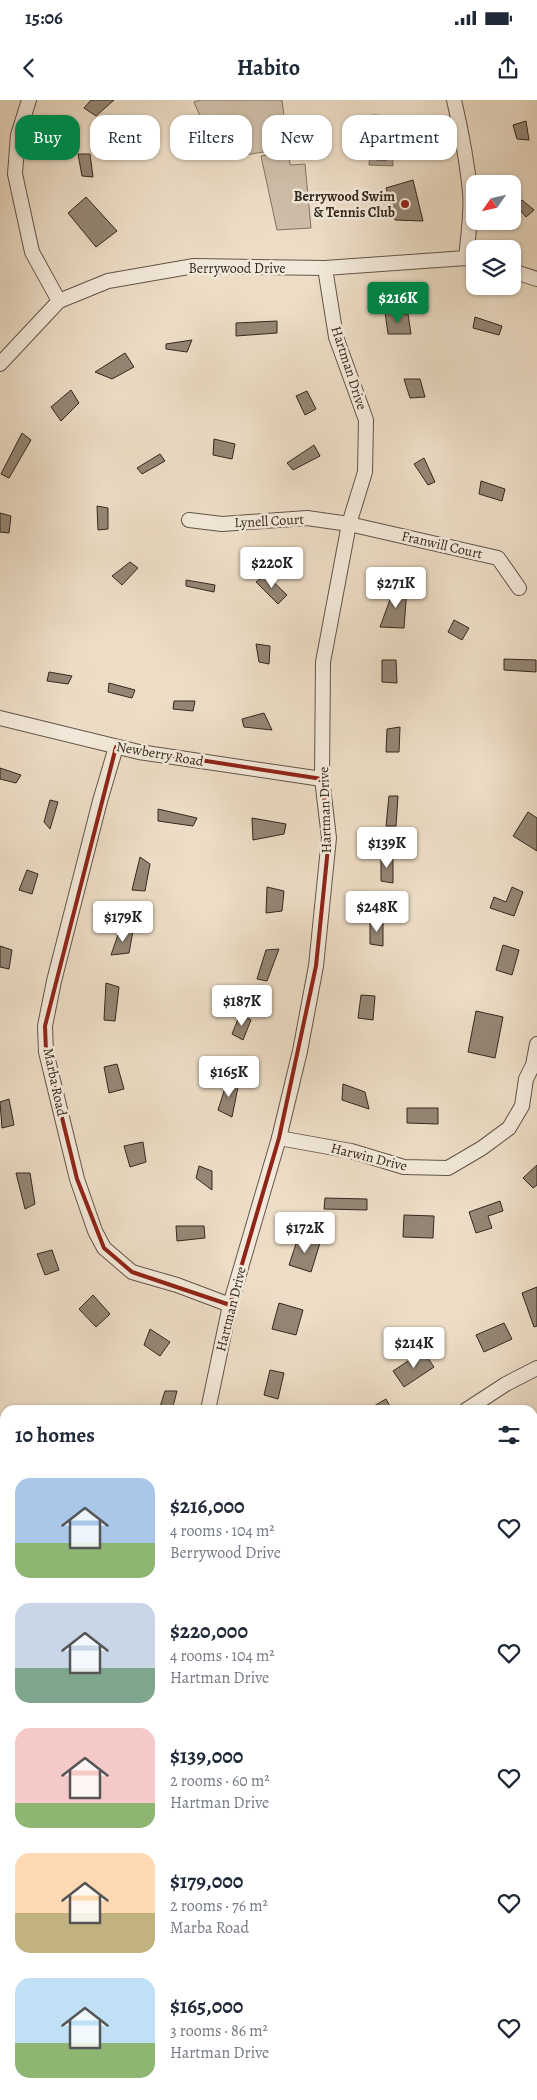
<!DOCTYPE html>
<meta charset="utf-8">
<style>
body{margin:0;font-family:Alegreya,serif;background:#f6f6f7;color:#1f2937;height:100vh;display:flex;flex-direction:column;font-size:19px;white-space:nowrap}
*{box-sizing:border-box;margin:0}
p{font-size:16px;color:#747a83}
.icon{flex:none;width:28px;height:28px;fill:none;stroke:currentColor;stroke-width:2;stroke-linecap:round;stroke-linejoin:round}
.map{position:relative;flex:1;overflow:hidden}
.panel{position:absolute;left:0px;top:1305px;width:538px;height:695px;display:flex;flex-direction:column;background:#fff;border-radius:15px 15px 0 0;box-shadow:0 1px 4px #0004}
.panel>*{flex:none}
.guide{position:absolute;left:15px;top:15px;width:508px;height:45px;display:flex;gap:10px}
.needle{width:32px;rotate:236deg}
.buttons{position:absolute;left:466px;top:75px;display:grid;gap:10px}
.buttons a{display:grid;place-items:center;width:55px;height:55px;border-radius:10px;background:#fff;box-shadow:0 1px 4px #0004;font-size:25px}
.price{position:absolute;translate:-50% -42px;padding:0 11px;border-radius:5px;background:#fff;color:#222;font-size:16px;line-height:32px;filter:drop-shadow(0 1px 2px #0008)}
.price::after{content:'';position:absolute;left:50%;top:30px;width:15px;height:11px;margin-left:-8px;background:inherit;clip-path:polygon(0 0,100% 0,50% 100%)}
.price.active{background:#0b8043;color:#fff}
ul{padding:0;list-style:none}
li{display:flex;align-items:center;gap:15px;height:125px;padding:0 15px}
li span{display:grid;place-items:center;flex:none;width:140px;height:100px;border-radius:15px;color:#555}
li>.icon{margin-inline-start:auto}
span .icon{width:60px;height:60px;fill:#fffc;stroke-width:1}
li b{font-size:21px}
h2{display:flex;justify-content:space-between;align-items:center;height:60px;padding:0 15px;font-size:21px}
.tag{padding:0 18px;border-radius:15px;background:#fff;box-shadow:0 1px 4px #0004;font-size:18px;line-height:45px}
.tag.active{background:#0b8043;color:#fff}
.status{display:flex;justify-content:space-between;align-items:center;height:35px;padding:0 25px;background:#fff;direction:ltr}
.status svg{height:14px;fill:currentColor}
header{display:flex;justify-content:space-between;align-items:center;height:65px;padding:0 15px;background:#fff;font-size:22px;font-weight:700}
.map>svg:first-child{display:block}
</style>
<div class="status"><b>15:06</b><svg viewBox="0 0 49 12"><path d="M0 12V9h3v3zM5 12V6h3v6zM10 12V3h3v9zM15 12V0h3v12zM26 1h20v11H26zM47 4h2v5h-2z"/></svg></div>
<header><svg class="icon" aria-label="back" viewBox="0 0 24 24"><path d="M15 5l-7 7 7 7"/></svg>Habito<svg class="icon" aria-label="share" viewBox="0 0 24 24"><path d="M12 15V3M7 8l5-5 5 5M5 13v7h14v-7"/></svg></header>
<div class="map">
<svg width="537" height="2000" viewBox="0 0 537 2000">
<rect width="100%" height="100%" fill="#edddc6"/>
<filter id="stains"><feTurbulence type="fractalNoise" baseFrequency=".004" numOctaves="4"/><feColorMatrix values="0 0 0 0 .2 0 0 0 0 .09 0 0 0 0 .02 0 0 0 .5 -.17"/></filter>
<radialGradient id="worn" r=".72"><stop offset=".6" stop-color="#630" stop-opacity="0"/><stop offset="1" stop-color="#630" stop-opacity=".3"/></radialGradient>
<g fill="#cebea9" stroke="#817364">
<path d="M201,0H282L288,48L245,55L219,27L202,21L194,2Z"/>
<path d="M289,52L290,65L305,64L311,128L277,130L261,56Z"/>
</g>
<path fill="#ae9f8d" stroke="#7d6f61" d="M372,15L391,16L393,66L369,65Z"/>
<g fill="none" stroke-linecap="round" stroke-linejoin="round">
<path stroke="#716456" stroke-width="1" d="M379,20L386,22L388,59L386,61L376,60L374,58L377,22Z"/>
</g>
<g fill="#948675" stroke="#34281e">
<path d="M91,0H114L96,16L84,8Z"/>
<path d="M526,21L529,40L517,39L513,25Z"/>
<path d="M78,54H90L93,77L82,76Z"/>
<path d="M413,80L423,121L395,120L386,88Z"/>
<path d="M86,97L117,131L96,147L68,113Z"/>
<path d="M522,100L534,110L526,117L516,105Z"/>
<path d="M385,212L408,214L411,234H388Z"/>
<path d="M475,217L502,226L499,235L473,228Z"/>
<path d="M277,221V233L236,236V223Z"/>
<path d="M192,240L187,252L166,249V244Z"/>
<path d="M125,253L134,267L112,279L95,272Z"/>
<path d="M404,279H420L425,297L410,298Z"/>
<path d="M71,290L79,303L61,321L51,307Z"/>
<path d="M307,291L316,309L305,315L296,296Z"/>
<path d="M22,333L31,340L9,378L1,374Z"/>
<path d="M214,339L235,344L232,359L213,355Z"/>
<path d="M314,345L320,356L293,370L287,363Z"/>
<path d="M160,354L165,361L142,374L137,368Z"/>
<path d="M424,358L435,382L428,385L414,364Z"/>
<path d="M481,381L505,389L502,401L479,394Z"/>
<path d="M97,406L108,408V429L98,430Z"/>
<path d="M0,413L11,416L9,433L0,432Z"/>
<path d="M130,462L138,468L122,485L112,476Z"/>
<path d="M266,475L287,495L278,504L256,482Z"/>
<path d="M186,480L215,485L214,492L186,486Z"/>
<path d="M395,486L407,487L404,528L380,527Z"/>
<path d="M454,520L469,528L462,540L448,532Z"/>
<path d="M256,544L270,546L269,564L259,562Z"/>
<path d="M504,559L536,560V572L504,570Z"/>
<path d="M382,560H396L397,583L382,582Z"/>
<path d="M49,572L72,576L68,584L47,581Z"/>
<path d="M109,583L135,590L132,598L108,592Z"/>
<path d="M174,601H195L193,611L173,609Z"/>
<path d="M264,613L272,630L244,627L242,619Z"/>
<path d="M400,627L399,652H386L387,629Z"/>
<path d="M0,668L21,675L16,683L0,679Z"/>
<path d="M389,696H398L396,726H386Z"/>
<path d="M50,700L58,702L50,729L44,722Z"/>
<path d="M158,709L197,718L193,726L158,721Z"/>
<path d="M528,712L537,718V751L513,736Z"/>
<path d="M252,718L286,724L284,734L253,740Z"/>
<path d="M381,756H393V783L381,781Z"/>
<path d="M140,757L150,764L145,791L132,790Z"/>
<path d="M27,770L38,774L32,794L19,790Z"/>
<path d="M267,787L284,791L282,811L266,813Z"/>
<path d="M512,787L523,792L514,816L490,808L494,797L506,802Z"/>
<path d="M370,821L383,822V846L370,844Z"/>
<path d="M120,829L133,831L129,853L111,855Z"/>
<path d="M503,845L519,850L512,875L496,870Z"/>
<path d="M0,846L12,850L9,869L0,867Z"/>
<path d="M279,849L267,881L257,879L266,850Z"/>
<path d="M106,883L119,887L115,921L104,920Z"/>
<path d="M361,895L375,896L373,920L358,918Z"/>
<path d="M476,911L503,917L495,958L468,952Z"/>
<path d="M240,914L251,920L243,940L232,934Z"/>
<path d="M117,964L124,989L109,993L104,967Z"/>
<path d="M228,979L239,982L232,1017L218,1010Z"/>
<path d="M343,984L365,992L369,1009L342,1000Z"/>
<path d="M9,999L14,1025L2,1028L0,1002Z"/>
<path d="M407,1008H438V1024L407,1023Z"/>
<path d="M143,1042L146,1062L130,1067L124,1046Z"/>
<path d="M537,1065V1085L533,1088L523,1078Z"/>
<path d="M199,1066L212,1071V1090L196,1078Z"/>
<path d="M16,1073H30L35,1104L25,1109Z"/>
<path d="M325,1098L367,1099V1110L324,1109Z"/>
<path d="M500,1101L503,1111L488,1116L492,1128L476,1133L469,1112Z"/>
<path d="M404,1115L434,1116L433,1138L403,1137Z"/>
<path d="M176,1126H204L205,1138L177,1141Z"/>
<path d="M299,1135L320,1143L311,1172L289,1165Z"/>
<path d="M52,1150L59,1170L45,1175L37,1154Z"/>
<path d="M537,1187V1226L534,1227L522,1193Z"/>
<path d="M93,1195L110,1214L96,1227L79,1209Z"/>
<path d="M279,1203L303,1210L296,1235L272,1229Z"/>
<path d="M504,1223L512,1239L484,1252L476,1235Z"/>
<path d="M150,1229L170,1242L160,1256L144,1245Z"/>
<path d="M423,1251L434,1267L404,1287L393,1271Z"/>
<path d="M270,1270L284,1273L278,1299L264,1295Z"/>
<path d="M165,1291H177L172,1310H159Z"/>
<path d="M386,1299L392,1310H367Z"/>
<path d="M537,1322V1351L535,1352L532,1347V1325Z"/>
<path d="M5,1911V1940H1L2,1920Z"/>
<path d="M214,1995H222L223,2000H206V1998Z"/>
<path d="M277,1995H291L293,2000H279Z"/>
</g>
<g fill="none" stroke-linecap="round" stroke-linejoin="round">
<g stroke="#625548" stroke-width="16">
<g id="minor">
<path d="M29,0L18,35L15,74L32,152L59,201"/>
<path d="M454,0C461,30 467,61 470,92C472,113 468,136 466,158"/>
<path d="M512,171L537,179"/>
<path d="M0,264L59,201L108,181L194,166L325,168L466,158L475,160"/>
<path d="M189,420L222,424L307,418L349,424L498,458L519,488"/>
<path d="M0,618L139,652L322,679"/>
<path d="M116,647L100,701L54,881L45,926L46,952L77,1079L95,1131L104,1148L132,1172L177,1185L230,1205"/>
<path d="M279,1038L351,1051L404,1067L448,1068L482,1048L509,1028L522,1006L526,979L533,965L537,944"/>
<path d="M208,1310L230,1205L279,1038L300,951L316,866L329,738L322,679L323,562L349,424L365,372L366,320L336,237L325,168"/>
<path d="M466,1310L506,1284L537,1268"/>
<path d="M0,1389L5,1391"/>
<path d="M0,1665L5,1679"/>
<path d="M0,1780H5"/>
<path d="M532,1842L537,1854"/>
<path d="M0,1848L5,1822"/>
<path d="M70,1995L72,2000"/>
</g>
</g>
<g stroke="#34281e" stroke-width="21">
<g id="secondary">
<path d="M532,1803L537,1801"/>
<path d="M21,2000L34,1995"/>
</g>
</g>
<use href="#minor" stroke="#f3e9da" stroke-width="14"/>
<use href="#secondary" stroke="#f3e9da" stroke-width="19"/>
</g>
<path fill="none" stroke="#8f2418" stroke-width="4" stroke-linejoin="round" d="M116,647L322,679L329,738L316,866L279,1038L230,1205L132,1172L104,1148L77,1079L46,952L45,926Z"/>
<circle fill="#8f2418" stroke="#f3e9da" stroke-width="2" cx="405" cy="104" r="5"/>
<g text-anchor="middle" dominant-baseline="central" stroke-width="5" stroke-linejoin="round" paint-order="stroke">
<g font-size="14" font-weight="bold" fill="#34281e" stroke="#f3e9da" text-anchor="end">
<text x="395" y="96">Berrywood Swim<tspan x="395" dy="16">&amp; Tennis Club</tspan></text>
</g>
<g font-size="14" fill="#34281e" stroke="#f3e9da">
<text x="237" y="168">Berrywood Drive</text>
<text transform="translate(349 268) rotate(72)">Hartman Drive</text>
<text transform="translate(269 421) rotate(-3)">Lynell Court</text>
<text transform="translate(442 445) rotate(13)">Franwill Court</text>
<text transform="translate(160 654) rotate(10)">Newberry Road</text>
<text transform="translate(325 710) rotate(-92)">Hartman Drive</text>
<text transform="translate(55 982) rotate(78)">Marba Road</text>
<text transform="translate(369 1057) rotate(14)">Harwin Drive</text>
<text transform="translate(231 1209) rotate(-76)">Hartman Drive</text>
</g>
</g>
<rect width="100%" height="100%" filter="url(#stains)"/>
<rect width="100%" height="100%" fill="url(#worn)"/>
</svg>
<div class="buttons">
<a><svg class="needle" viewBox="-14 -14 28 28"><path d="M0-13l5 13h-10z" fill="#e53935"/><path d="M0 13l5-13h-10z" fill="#747a83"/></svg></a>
<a><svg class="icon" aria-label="layers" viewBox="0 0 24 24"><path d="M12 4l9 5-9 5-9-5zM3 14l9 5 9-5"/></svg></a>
</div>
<b class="price active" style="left:398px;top:224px">$216K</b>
<b class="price" style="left:272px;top:489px">$220K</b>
<b class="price" style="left:396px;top:509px">$271K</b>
<b class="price" style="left:387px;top:769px">$139K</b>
<b class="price" style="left:377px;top:833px">$248K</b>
<b class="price" style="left:123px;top:843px">$179K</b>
<b class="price" style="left:242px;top:927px">$187K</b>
<b class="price" style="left:229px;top:998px">$165K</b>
<b class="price" style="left:305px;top:1154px">$172K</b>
<b class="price" style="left:414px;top:1269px">$214K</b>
<div class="guide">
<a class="tag active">Buy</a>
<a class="tag">Rent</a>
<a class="tag">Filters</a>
<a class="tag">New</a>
<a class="tag">Apartment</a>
</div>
<section class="panel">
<h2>10 homes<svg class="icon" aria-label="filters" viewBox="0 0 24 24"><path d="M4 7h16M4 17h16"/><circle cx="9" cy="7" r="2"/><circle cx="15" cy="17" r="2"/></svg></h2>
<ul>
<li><span style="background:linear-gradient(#a9c7e8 65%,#8fb573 0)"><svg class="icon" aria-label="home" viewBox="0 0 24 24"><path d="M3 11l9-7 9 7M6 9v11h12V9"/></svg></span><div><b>$216,000</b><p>4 rooms · 104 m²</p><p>Berrywood Drive</p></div><svg class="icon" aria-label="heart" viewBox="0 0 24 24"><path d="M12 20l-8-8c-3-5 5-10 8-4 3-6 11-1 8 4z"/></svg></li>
<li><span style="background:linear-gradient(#c9d6e8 65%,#7fa58c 0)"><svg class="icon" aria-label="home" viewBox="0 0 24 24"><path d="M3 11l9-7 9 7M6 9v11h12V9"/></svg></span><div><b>$220,000</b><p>4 rooms · 104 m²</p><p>Hartman Drive</p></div><svg class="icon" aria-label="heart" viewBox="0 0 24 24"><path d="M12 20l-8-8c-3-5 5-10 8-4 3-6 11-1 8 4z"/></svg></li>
<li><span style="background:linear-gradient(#f6c9c9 75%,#8fb573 0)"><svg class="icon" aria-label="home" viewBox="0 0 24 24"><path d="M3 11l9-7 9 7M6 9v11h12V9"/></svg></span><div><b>$139,000</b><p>2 rooms · 60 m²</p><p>Hartman Drive</p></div><svg class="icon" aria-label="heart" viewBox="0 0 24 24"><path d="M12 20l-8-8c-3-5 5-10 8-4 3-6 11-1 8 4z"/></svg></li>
<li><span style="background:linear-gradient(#ffd9b3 60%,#c2b280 0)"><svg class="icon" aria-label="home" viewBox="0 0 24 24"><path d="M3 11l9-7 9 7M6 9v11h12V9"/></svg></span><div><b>$179,000</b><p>2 rooms · 76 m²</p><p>Marba Road</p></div><svg class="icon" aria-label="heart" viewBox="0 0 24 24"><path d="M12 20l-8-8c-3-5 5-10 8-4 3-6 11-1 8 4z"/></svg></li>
<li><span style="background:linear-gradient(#bfe0f5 65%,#8fb573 0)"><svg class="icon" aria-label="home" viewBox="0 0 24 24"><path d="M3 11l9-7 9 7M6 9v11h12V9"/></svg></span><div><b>$165,000</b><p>3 rooms · 86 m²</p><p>Hartman Drive</p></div><svg class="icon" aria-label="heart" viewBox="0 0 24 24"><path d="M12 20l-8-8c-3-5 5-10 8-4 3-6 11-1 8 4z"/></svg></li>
</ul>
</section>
</div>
